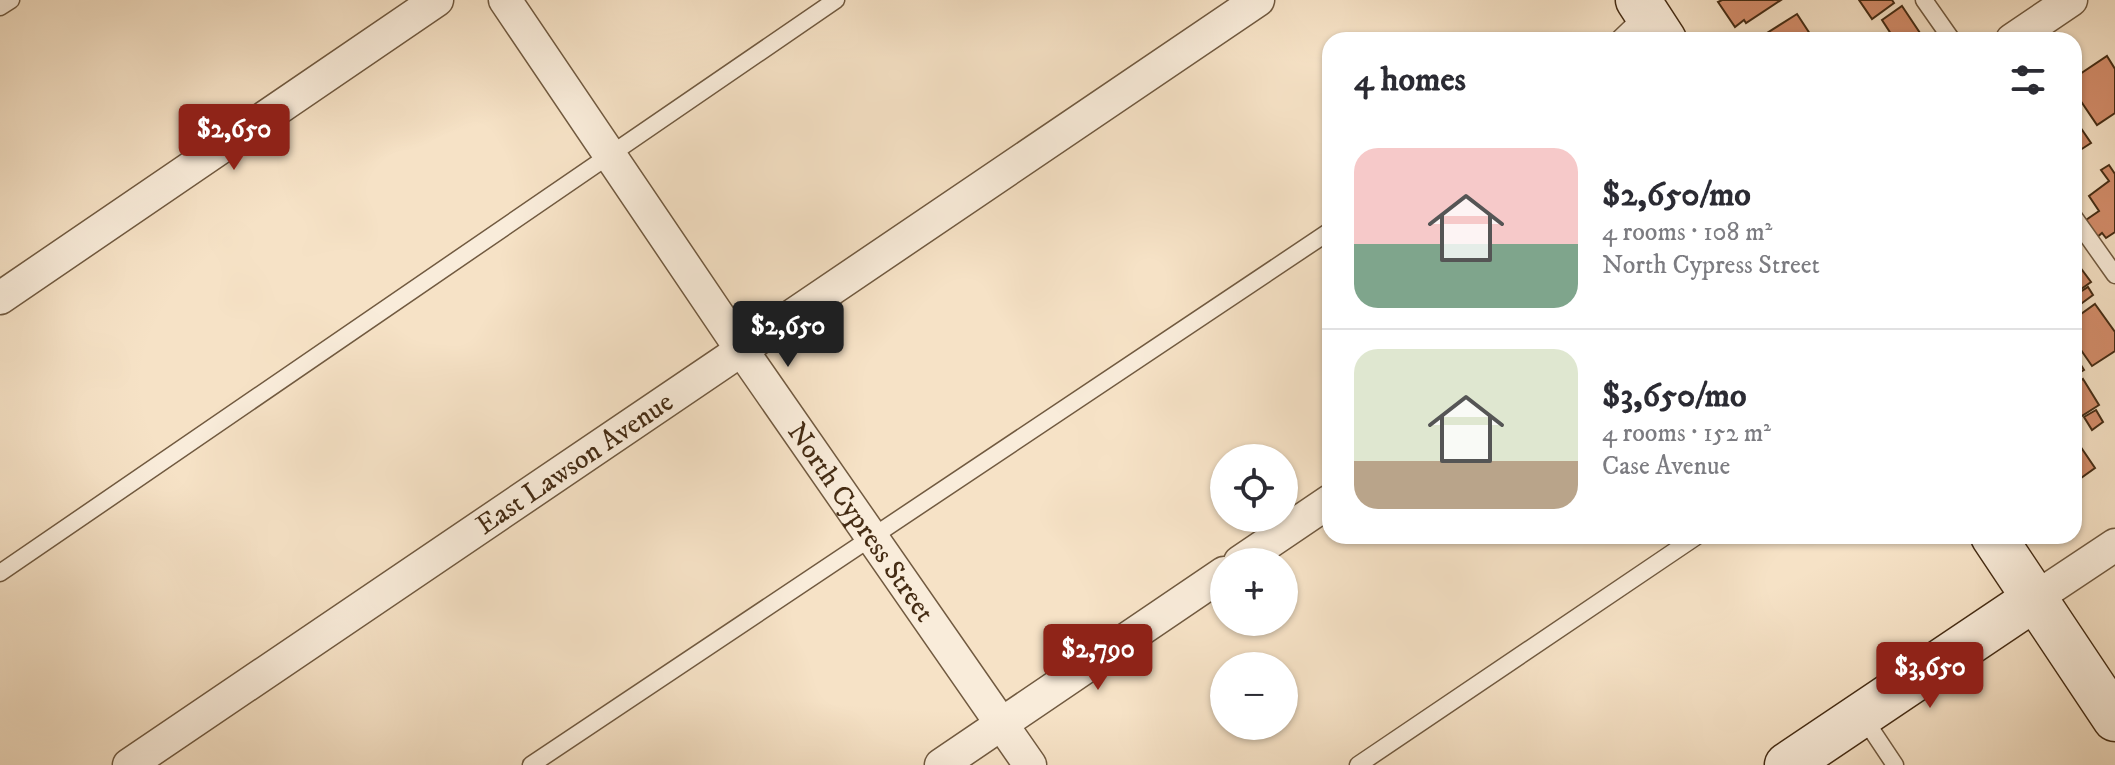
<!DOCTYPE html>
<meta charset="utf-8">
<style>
body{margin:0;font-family:"IM FELL DW Pica",serif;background:#f7f7f7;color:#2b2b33;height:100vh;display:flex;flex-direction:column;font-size:30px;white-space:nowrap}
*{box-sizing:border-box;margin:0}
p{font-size:26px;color:#7c7c81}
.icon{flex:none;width:44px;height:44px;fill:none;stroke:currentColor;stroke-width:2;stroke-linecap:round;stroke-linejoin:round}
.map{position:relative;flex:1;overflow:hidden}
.panel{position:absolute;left:1322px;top:32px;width:760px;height:512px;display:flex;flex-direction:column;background:#fff;border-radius:24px;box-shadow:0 2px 6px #0004}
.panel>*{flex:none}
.fabs{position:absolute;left:1210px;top:444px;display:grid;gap:16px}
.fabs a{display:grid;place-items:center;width:88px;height:88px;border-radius:50%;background:#fff;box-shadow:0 2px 6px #0004;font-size:40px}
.price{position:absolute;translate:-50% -68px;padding:0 18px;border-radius:8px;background:#8f2418;color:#fff;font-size:26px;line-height:52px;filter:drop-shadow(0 2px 4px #0008)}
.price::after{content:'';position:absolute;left:50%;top:48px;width:24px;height:18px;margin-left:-12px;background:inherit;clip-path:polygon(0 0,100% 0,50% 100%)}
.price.active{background:#222;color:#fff}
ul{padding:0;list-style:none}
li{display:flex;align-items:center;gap:24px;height:200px;padding:0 32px}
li+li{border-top:2px solid #e1e1e2}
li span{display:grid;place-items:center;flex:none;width:224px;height:160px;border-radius:24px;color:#555}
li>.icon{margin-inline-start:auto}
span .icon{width:96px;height:96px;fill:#fffc;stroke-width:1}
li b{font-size:34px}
h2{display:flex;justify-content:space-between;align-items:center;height:96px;padding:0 32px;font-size:34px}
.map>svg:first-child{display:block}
</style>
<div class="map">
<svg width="2115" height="765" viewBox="0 0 2115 765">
<rect width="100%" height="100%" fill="#f6e2c6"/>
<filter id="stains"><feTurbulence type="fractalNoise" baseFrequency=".0025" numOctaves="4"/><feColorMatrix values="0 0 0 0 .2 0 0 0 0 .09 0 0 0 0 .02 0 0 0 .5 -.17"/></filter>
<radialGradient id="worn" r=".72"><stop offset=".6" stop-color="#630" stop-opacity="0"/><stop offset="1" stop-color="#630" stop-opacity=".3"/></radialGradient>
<g fill="#d48d6b" stroke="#452c14" stroke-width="2">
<path d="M1722,0H1781L1746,23L1744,20L1735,27L1718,2Z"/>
<path d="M1859,0H1892L1894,3L1872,19Z"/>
<path d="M1902,6L1920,33L1910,40H1895L1882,20Z"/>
<path d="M1797,14L1814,40H1756Z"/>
<path d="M2107,56L2115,69V113L2097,125L2074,91V78Z"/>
<path d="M2074,118L2091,143L2074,154Z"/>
<path d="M2109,165L2115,174V232L2106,238L2102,233L2095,239L2083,222L2099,211L2089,196L2109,181L2101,170Z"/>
<path d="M2074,259L2091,282L2074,294Z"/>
<path d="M2088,287L2093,295L2078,306L2074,296Z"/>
<path d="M2095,304L2115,332V351L2092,366L2074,340V319Z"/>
<path d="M2076,357L2084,370L2074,376V359Z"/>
<path d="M2083,379L2099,405L2077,419L2074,414V385Z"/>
<path d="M2096,410L2103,422L2092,430L2084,417Z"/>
<path d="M2074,437L2095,468L2074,483Z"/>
</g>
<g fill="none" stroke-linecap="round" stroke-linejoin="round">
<g stroke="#715a40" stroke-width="19">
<g id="lane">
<path d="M1924,0L1952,40"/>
<path d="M0,7L11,0"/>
<path d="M1618,40L1645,14"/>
<path d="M2074,217L2115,275"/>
<path d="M0,573L836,0"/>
<path d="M1863,717L1895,765"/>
<path d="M531,765L1330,231"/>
<path d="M1358,765L1697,536"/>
</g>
</g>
<g stroke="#715a40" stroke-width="35">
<g id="street">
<path id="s1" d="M505,0L741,349L1030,765"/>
<path d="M2012,40L2071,0"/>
<path d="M0,298L437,0"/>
<path d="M1240,562L1330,501"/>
<path d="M2034,599L2115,545"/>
<path id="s2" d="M129,765L1258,0"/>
<path d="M941,765L1224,573"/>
</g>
</g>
<g stroke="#452c14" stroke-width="47">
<g id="secondary">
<path d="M1638,0L1664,40"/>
<path d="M1993,536L2115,719"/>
<path d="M1787,765L2034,599"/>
</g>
</g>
<use href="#lane" stroke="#f9ecda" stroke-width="16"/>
<use href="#street" stroke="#f9ecda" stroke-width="32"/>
<use href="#secondary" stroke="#f9ecda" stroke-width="44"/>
</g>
<g text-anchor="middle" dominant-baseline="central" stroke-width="6" stroke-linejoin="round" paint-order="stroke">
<g font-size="28" fill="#452c14" stroke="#f9ecda">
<text stroke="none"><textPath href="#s2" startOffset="538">East Lawson Avenue</textPath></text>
<text stroke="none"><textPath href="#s1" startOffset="632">North Cypress Street</textPath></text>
</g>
</g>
<rect width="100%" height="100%" filter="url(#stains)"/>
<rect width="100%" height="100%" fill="url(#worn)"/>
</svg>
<div class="fabs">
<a><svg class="icon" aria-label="locate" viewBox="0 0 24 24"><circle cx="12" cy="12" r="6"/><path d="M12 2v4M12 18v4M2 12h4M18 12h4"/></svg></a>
<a>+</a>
<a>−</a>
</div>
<b class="price" style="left:234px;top:172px">$2,650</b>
<b class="price active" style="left:788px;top:369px">$2,650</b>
<b class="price" style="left:1098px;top:692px">$2,790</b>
<b class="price" style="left:1930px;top:710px">$3,650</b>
<section class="panel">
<h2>4 homes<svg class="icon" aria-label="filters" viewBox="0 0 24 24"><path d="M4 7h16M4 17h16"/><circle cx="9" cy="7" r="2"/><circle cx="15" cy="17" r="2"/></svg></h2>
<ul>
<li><span style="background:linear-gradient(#f6c9c9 60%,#7fa58c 0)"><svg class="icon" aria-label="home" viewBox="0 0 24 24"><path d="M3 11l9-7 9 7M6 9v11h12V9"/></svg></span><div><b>$2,650/mo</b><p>4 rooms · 108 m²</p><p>North Cypress Street</p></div></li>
<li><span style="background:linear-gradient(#dfe7d0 70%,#b9a48a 0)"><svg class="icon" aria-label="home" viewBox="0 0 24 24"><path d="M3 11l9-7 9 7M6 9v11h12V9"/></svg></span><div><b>$3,650/mo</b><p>4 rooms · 152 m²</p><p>Case Avenue</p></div></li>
</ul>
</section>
</div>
